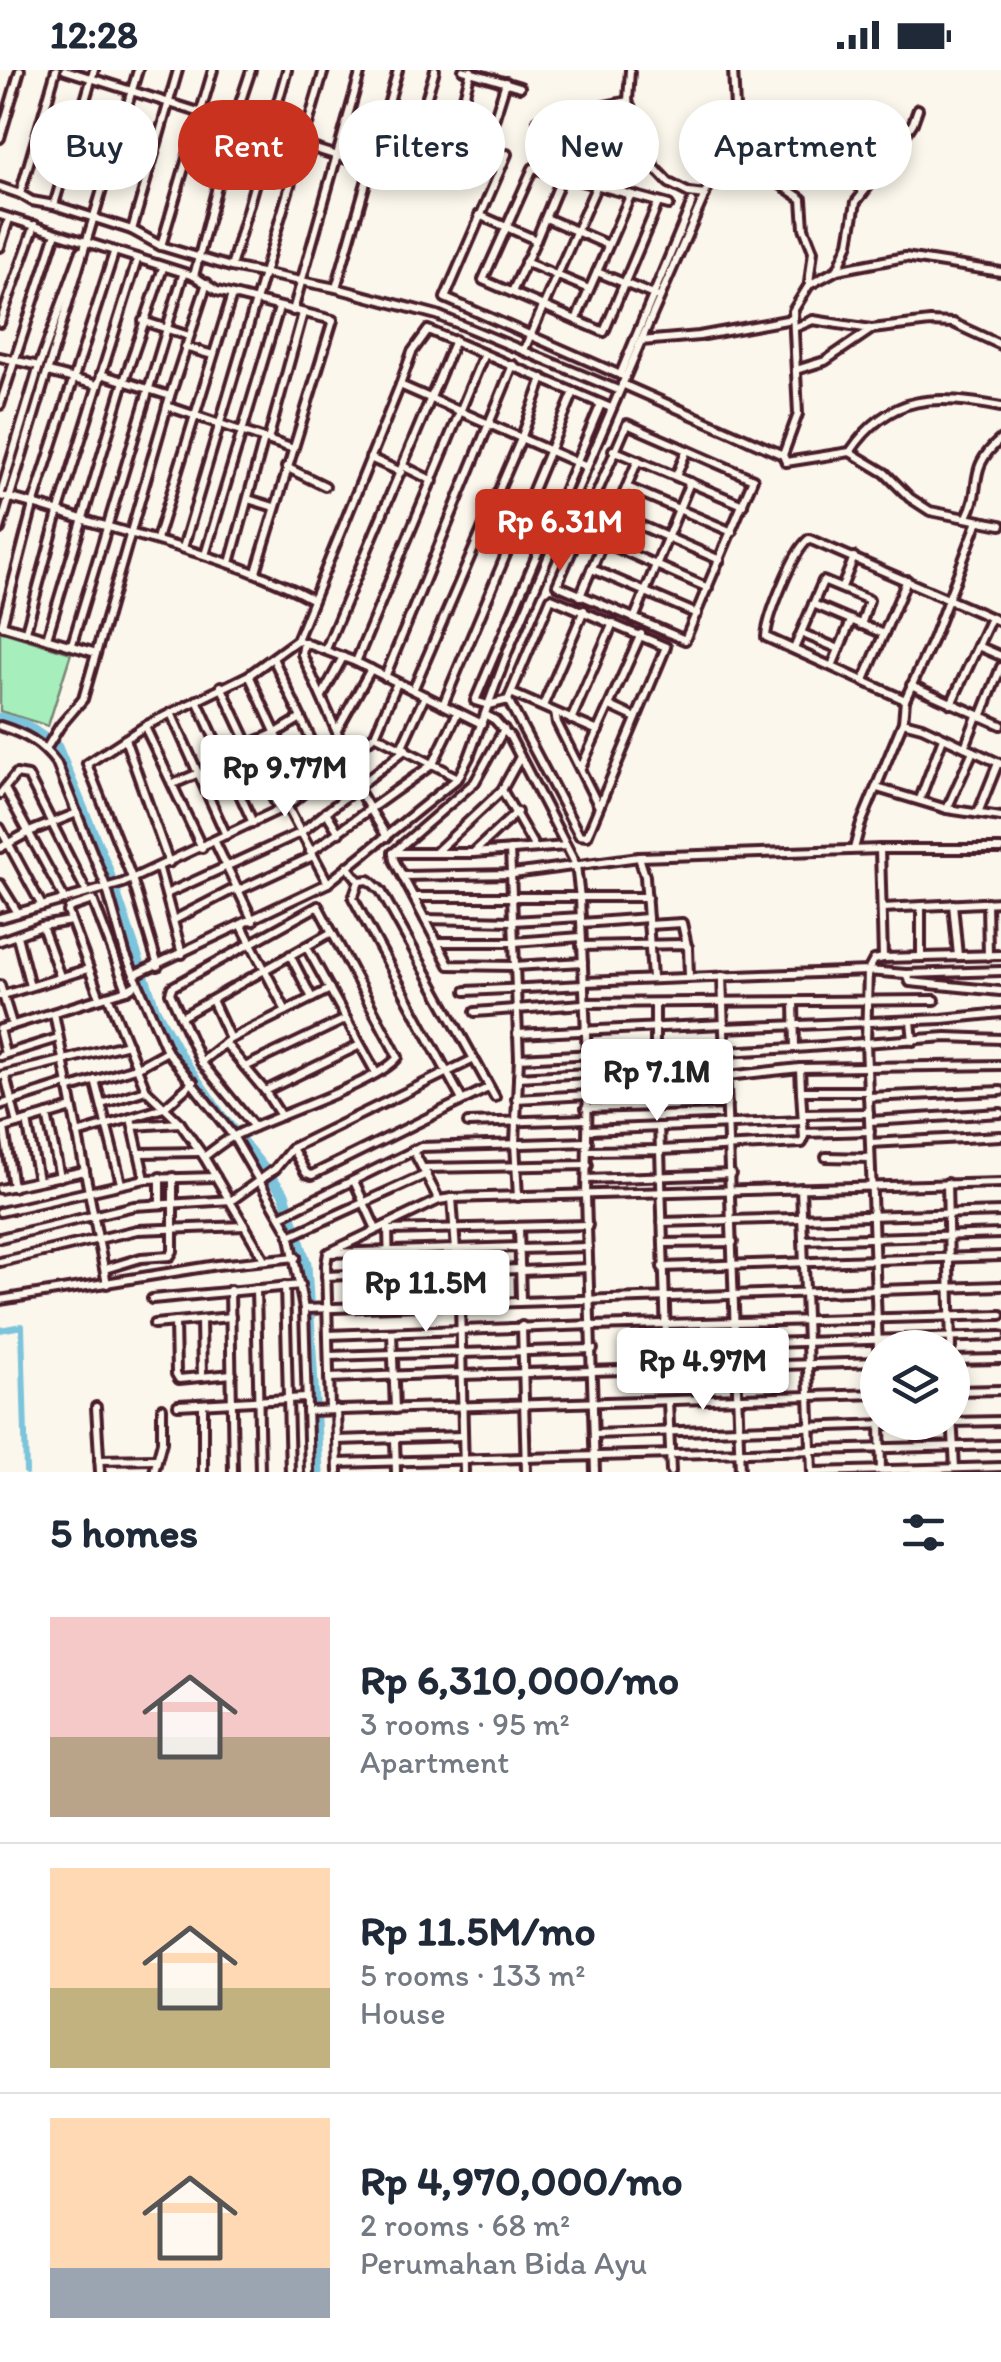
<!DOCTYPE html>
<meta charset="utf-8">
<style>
body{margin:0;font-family:Itim,sans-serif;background:#f6f6f7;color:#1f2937;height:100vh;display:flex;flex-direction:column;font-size:38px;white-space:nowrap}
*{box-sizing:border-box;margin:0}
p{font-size:32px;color:#747a83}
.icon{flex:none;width:55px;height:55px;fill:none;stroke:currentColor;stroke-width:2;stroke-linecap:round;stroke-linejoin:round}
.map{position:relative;height:1402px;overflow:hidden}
.panel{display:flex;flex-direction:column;background:#fff;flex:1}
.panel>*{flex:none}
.hud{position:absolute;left:30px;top:30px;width:942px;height:90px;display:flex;gap:20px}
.controls{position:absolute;left:860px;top:1260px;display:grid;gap:20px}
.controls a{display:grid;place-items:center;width:110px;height:110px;border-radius:50%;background:#fff;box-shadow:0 5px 15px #0003;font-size:50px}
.price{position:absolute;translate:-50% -85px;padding:0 22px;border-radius:10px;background:#fff;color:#222;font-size:32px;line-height:65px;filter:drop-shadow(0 2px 5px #0008)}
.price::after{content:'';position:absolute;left:50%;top:60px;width:30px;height:22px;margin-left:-15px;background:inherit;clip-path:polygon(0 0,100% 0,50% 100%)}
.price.on{background:#c8321e;color:#fff}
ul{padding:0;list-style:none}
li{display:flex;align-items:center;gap:30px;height:250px;padding:0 50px}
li+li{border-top:2px solid #e0e1e3}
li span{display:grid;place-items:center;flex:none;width:280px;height:200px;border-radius:0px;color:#555}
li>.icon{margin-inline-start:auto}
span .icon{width:120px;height:120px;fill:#fffc;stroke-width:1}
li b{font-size:42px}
h2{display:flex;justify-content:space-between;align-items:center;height:120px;padding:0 50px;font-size:42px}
.chip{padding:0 35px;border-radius:45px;background:#fff;box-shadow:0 5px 15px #0003;font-size:35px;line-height:90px}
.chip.on{background:#c8321e;color:#fff}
.status{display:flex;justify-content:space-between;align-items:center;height:70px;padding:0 50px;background:#fff;direction:ltr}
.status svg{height:28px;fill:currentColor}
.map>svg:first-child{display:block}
</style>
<div class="status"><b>12:28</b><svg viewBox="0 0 49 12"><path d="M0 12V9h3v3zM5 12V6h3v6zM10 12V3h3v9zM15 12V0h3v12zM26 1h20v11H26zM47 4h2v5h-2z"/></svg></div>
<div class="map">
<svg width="1001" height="1402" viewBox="0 0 1001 1402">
<rect width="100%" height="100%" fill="#fbf7ec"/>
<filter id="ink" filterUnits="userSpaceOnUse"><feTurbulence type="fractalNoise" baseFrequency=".01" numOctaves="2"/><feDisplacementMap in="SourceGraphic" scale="20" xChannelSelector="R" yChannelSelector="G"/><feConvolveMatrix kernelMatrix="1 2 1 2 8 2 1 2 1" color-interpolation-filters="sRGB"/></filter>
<g filter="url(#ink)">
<path fill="#a6efbc" stroke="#788774" stroke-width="2.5" d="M0,561L71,583L48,656L0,641Z"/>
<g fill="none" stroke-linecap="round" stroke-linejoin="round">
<path stroke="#7cc4dc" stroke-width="6" d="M0,1260L22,1256L26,1402"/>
<path stroke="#7cc4dc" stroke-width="11" d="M0,648L25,655L57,677L106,795L155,940L180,986L222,1047L284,1124L306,1194L318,1402"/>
<g stroke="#4a1f2b" stroke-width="14">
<g id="minor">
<path d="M65,0L404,107L429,108"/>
<path d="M94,0L54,135L132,160L161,176L231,197L336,218"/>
<path d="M398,0L336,218L437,245L618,320"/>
<path d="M463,0L520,17"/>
<path d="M630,0L628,31L654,97L669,113L689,123L705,125"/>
<path d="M538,50L628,31"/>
<path d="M457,53L471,1"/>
<path d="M836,62L841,85L862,121"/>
<path d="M0,68L20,0"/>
<path d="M739,71L780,114L802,129L804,158L813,181L809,213"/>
<path d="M486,76L506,12"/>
<path d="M507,84L445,228L625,307"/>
<path d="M406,95L435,0"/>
<path d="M0,117L20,124"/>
<path d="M630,126L576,250L483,210L533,98L669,135"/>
<path d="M54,135L32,131L20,124L56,0"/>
<path d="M0,145L194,206L217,221L333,250L256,502"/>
<path d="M479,145L536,170L512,222"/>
<path d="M546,148L608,175"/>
<path d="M132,160L178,0"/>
<path d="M536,170L562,107"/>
<path d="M161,176L213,0"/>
<path d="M0,177L9,149"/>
<path d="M525,192L589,219"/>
<path d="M231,197L287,0"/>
<path d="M838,199L849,173L856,132L890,89L913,53L918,39"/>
<path d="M597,202L656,226"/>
<path d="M1001,202L905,187L837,200L809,215L793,241L798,344L783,385L786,392L850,382L885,403L910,428L930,441L1001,455"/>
<path d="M194,206L233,54L251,0"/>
<path d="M293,241L361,0"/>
<path d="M576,250L604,262L658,133"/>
<path d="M143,251L189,266"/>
<path d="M0,253L35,155"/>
<path d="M794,258L813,250L871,259"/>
<path d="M641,271L709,115L737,76L733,0"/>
<path d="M185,277L213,285"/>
<path d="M524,280L596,117"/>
<path d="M0,287L39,296"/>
<path d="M796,300L825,291L872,259L930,252L953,253L1001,275"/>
<path d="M48,302L97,315"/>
<path d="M101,304L170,326"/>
<path d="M620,305L692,132"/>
<path d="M622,314L783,385"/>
<path d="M400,315L412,282L428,260L484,284"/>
<path d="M0,335L56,163"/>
<path d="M167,336L291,378"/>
<path d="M627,354L753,409L685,570L557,515Z"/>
<path d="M268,370L303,243"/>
<path d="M613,380L743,435"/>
<path d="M850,382C890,322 937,325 1001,337"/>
<path d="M370,388L401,402"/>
<path d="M403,396L433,411"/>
<path d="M286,397L325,416"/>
<path d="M587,397L641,271L699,266L792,249"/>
<path d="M676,406L687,380"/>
<path d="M627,417L732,462"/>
<path d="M0,426C33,432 66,445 98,454C171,475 244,493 312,529"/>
<path d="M0,426L39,296L81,181"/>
<path d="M575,427L720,490"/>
<path d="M248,429L274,437"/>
<path d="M967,447C984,414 965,400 1001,369"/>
<path d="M0,459L138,0"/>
<path d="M157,469L232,225"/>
<path d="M604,472L708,518"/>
<path d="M183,478L324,0"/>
<path d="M205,485L279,238"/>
<path d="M230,493L264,369"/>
<path d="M592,499L697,544"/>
<path d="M842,517L854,487"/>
<path d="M580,526L638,390"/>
<path d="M813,534L884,564"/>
<path d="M634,549L690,412"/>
<path d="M1,555L96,583"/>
<path d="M2,555L33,435L114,183"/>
<path d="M26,561L58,443L137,190"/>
<path d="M801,563L839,579"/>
<path d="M47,568L124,311L163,198"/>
<path d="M297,570L356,592L482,654"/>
<path d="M304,572L302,584L348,687"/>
<path d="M72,574L183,205"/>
<path d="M978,576L1001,586"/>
<path d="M326,579L455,270"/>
<path d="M794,579L823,511L869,530L861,555"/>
<path d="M273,588L327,704"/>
<path d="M356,592L484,284L611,338"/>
<path d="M832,596L851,551"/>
<path d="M249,605L303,723"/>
<path d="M385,607L513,295"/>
<path d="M864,610L907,510"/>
<path d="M911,615L1001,655"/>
<path d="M221,616L279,740"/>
<path d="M413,620L521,369L543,308"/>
<path d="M511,623L598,661"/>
<path d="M322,626L343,587"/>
<path d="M197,630L253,753"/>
<path d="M508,630L579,765L587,766L666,577L551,528L508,630L488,635L475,631L601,334"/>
<path d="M905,630L766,567C767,548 793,481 809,469L1001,552"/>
<path d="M951,634L991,548"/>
<path d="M443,635L574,322"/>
<path d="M543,636L584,540"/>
<path d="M610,636L636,648"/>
<path d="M171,643L226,765"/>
<path d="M555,643L557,653L598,735"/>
<path d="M486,645L495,650L510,667L576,795L580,828L588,1010L586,1126L595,1402"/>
<path d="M981,647L1001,597"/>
<path d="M571,650L613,553"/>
<path d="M903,652L922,657L1001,694"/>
<path d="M0,656C25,664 41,672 57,694L107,819L125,883L167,981L233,1066L289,1162L304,1239L309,1402"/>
<path d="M145,657L202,778"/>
<path d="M337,660L371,599"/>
<path d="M375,665L444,700"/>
<path d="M125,669L169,793"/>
<path d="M402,676L425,626"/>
<path d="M965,677L977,646"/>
<path d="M46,679L60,656L83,629L170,326L207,213"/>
<path d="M223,685L276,663L301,648"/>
<path d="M342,693L387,767"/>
<path d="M581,698L641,564"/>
<path d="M448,703L458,708"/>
<path d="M200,706L227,695"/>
<path d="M173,714L199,703"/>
<path d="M877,718L947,739L1001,747"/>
<path d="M5,719L65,830"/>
<path d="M502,720L535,778"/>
<path d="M0,724L16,704L28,706L87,823"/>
<path d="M920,729L943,668"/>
<path d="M287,736L328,813"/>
<path d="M947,739L973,681"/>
<path d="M326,742L339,763"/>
<path d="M978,743L998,693"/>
<path d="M0,758L42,836"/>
<path d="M215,772L253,851"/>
<path d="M0,778L29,762L77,743"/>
<path d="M854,779L860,756L903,652L905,630L933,569L978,451"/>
<path d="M880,779L883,888L1001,885"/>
<path d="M510,780L519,988L515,1073L518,1127"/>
<path d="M310,782L433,694L458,642"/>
<path d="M436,782L502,720L520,687"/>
<path d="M474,782L517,742"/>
<path d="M393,783L394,790L449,895L514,896L583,892"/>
<path d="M393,783H473L566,776"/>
<path d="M393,783L475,712L504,659"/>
<path d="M639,787L645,806L652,908"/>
<path d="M347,796L359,811L369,810L381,821L495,1027"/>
<path d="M159,799L182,884"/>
<path d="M403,806L513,804L639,787L880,779H1001"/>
<path d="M359,811L353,828L462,1030"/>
<path d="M0,814L18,843"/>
<path d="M237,821L313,786"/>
<path d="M166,824L300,763L406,679"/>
<path d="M414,827H647"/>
<path d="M987,832L988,886"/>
<path d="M953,834L958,886"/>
<path d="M921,837V887"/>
<path d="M883,838L1001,832"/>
<path d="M0,848L123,813L287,736L375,665L397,613"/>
<path d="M425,849L513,851L581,847"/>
<path d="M174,850L236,818"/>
<path d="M582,853L648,848"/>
<path d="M648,855L682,853L687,876"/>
<path d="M42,856L60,906"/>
<path d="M242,856L286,941"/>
<path d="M17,866L30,916"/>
<path d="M0,871L42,856L71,851"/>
<path d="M438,872H514L581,867"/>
<path d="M306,876L376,1003"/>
<path d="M581,876L684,874L688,877L689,906"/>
<path d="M290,885L312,928"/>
<path d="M906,904L1001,901"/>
<path d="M134,905L328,813L458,708L469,687L508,581L587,397L400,315L297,570L249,605L145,656L87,694L132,808L158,896"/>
<path d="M722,906L740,1402"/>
<path d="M584,912L868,901L874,890L883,888"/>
<path d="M0,915L12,954"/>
<path d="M466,921L584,915"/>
<path d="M0,926L88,899"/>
<path d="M108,926L146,1020L180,1053L204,1087L264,1189"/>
<path d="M100,928L68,842L69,838L93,830L127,920"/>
<path d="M212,930L230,969"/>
<path d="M794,932L795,978L946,967L1001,969"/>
<path d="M584,933L935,930"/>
<path d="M655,933V979"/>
<path d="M475,942L583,934"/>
<path d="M54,943L107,1214"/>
<path d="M181,947L332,862"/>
<path d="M911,951L913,971"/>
<path d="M724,958L942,949L1001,943"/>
<path d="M0,959L127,920L137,914"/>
<path d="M0,963L5,984"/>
<path d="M517,964L724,954"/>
<path d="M225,973L265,1021L281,1046"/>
<path d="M725,982L795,978"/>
<path d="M0,986L58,968"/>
<path d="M519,988L725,977"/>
<path d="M201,992L230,969L330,919"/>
<path d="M245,997L346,949"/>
<path d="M800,998L801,1021H868"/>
<path d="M5,1005L17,1054"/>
<path d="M0,1006L128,974"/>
<path d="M518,1007L587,1003"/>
<path d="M95,1010L121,1113"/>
<path d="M588,1010L727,1006L800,998L1001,995"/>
<path d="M68,1019L138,997L167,981"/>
<path d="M265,1021L360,975"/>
<path d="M868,1027L1001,1021"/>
<path d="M516,1029L587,1025"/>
<path d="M102,1034L146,1020"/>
<path d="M0,1035L67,1014"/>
<path d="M586,1038L727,1034"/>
<path d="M803,1044L869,1043"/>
<path d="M47,1045L60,1107"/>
<path d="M27,1051L38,1110"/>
<path d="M870,1051L1001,1043"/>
<path d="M468,1053L587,1049"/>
<path d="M133,1056L180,1053"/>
<path d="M659,1057L660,1080L802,1073L804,1069L801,1021"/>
<path d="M4,1058L13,1117"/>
<path d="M0,1059L72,1038"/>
<path d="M588,1060L803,1051"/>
<path d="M804,1063L870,1061"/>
<path d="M77,1064L164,1038L193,1012"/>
<path d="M870,1073L1001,1066"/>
<path d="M292,1078L306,1103L312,1105L488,1018"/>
<path d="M413,1080L439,1130"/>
<path d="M588,1081L660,1080L667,1299"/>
<path d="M140,1083L199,1082"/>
<path d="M204,1087C214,1079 225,1070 236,1065C271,1047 378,1013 398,987L318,836L172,917L170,923L201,992L254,1057"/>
<path d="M826,1087L870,1088"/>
<path d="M424,1098L588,1095"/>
<path d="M145,1109L216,1107"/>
<path d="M587,1109L731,1104"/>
<path d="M354,1111L376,1159"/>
<path d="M947,1113L951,1278"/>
<path d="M801,1118L812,1402"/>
<path d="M0,1119L85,1101"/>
<path d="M452,1128L460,1233L464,1402"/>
<path d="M160,1133V1107"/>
<path d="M0,1142L145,1109L131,1048"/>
<path d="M281,1146L421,1077L588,1072"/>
<path d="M662,1152L1001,1142"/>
<path d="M519,1157L521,1230"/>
<path d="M388,1160L588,1155"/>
<path d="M290,1166L427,1104"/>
<path d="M0,1168L134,1136L232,1130L275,1099L292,1078L474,989"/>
<path d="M804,1170L1001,1164"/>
<path d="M663,1173L733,1172"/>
<path d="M520,1179L588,1177"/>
<path d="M328,1183L439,1130L452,1128L1001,1113"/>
<path d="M328,1183L326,1195L330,1339"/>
<path d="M329,1183L520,1177"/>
<path d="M0,1192L137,1160L245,1156"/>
<path d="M662,1197L1001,1186"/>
<path d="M105,1199L141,1188L170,1186L173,1181V1107"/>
<path d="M521,1201L589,1198"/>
<path d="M326,1206L389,1203L388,1156"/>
<path d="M285,1216L290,1402"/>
<path d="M256,1219L260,1402"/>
<path d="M230,1220L233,1402"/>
<path d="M152,1229L301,1215"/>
<path d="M0,1230L217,1195L296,1187"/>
<path d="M391,1235L389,1203L521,1199"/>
<path d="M304,1239L1001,1216"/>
<path d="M201,1250L202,1307"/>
<path d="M175,1252L176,1304L179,1309L232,1304"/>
<path d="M154,1254L231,1247"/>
<path d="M522,1256L526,1402"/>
<path d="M592,1256L1001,1245"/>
<path d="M392,1263L395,1339"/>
<path d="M328,1265L592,1255"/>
<path d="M736,1274L1001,1266"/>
<path d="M878,1278L866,973L868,901L906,904L910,912L1000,921"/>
<path d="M461,1283L593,1279"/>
<path d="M329,1286L461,1282"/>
<path d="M952,1290L1001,1289"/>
<path d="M461,1305L878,1292"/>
<path d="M329,1308L461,1303"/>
<path d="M952,1321L1001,1320"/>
<path d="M668,1331L671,1402"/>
<path d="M178,1335L306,1328"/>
<path d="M203,1336V1402"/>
<path d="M96,1337L100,1402"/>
<path d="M336,1339L338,1402"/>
<path d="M307,1341L878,1324"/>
<path d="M952,1346L955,1398"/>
<path d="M952,1352L1001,1351"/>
<path d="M880,1353L881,1401"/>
<path d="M594,1364L946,1352"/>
<path d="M395,1369L396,1402"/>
<path d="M337,1370L462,1366"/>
<path d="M99,1390L156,1389"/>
<path d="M338,1393L1001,1375"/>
<path d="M154,1402L162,1372V1338"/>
<path d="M815,1402L1001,1397"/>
</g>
</g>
<use href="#minor" stroke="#fbf7ec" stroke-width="6"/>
</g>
</g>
</svg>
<div class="controls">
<a><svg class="icon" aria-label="layers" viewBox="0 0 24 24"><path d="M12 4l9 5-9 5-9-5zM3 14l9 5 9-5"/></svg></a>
</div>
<b class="price on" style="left:560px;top:504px">Rp 6.31M</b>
<b class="price" style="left:285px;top:750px">Rp 9.77M</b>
<b class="price" style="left:657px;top:1054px">Rp 7.1M</b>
<b class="price" style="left:426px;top:1265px">Rp 11.5M</b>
<b class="price" style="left:703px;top:1343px">Rp 4.97M</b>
<div class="hud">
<a class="chip">Buy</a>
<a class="chip on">Rent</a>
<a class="chip">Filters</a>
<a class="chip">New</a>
<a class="chip">Apartment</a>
</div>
</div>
<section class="panel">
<h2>5 homes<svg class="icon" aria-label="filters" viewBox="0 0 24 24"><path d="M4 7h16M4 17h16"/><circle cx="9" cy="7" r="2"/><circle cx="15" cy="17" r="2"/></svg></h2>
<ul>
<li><span style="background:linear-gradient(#f6c9c9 60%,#b9a48a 0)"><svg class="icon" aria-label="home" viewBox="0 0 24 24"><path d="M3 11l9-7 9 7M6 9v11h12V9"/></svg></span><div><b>Rp 6,310,000/mo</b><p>3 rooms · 95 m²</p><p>Apartment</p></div></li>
<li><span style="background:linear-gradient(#ffd9b3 60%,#c2b280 0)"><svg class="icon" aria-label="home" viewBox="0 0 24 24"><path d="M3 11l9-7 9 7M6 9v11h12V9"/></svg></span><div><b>Rp 11.5M/mo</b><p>5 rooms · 133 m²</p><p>House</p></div></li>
<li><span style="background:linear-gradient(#ffd9b3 75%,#9aa5b1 0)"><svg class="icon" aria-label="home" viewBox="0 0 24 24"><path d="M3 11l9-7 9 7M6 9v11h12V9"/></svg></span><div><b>Rp 4,970,000/mo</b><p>2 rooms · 68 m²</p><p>Perumahan Bida Ayu</p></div></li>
</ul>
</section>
